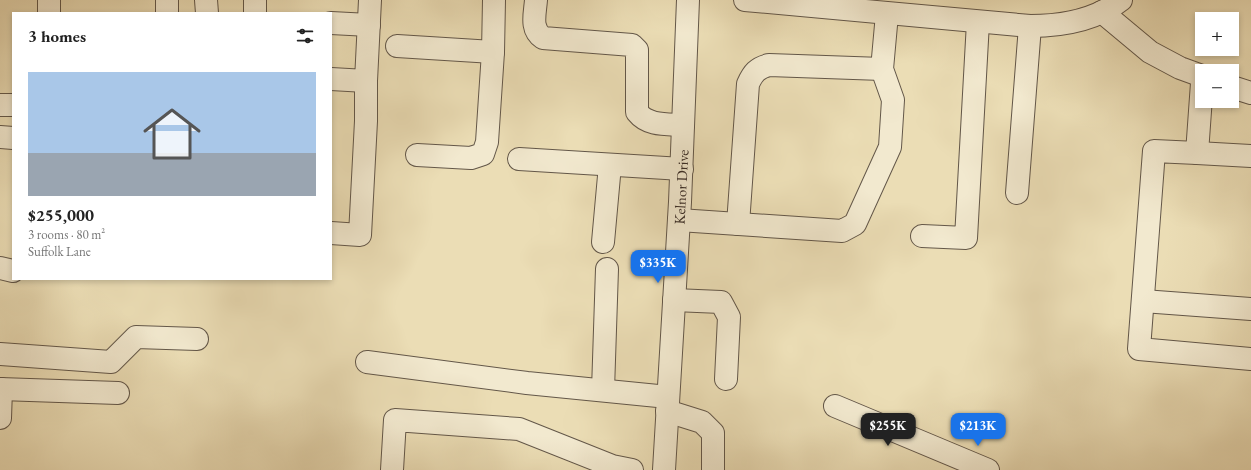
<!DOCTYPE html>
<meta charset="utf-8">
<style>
body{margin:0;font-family:"EB Garamond",serif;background:#f2f2f2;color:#222;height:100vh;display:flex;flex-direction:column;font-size:15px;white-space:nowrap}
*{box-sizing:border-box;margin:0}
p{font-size:13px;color:#767676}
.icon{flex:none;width:22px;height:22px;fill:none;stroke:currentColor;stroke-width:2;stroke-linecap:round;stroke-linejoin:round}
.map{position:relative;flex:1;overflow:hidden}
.drawer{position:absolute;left:12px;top:12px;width:320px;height:268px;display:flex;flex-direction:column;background:#fff;border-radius:0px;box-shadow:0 2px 6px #0003}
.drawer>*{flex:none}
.tools{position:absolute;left:1195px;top:12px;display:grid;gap:8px}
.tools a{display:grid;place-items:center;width:44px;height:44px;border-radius:0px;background:#fff;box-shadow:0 2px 6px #0003;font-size:20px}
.price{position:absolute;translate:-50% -34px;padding:0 9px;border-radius:8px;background:#1a73e8;color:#fff;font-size:13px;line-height:26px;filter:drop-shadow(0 1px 2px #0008)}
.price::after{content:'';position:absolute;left:50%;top:24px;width:12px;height:9px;margin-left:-6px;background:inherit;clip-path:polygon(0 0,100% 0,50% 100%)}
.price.active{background:#222;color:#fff}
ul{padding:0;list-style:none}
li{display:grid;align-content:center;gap:8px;height:212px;padding:0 16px}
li+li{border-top:1px solid #e0e0e0}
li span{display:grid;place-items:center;height:124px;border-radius:0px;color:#555}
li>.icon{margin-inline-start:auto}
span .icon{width:72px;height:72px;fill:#fffc;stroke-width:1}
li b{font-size:17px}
h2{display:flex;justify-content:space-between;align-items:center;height:48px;padding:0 16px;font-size:17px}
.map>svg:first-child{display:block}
</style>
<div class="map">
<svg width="1251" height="470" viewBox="0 0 1251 470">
<rect width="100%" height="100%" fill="#ebddb5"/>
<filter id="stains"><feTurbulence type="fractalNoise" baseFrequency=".005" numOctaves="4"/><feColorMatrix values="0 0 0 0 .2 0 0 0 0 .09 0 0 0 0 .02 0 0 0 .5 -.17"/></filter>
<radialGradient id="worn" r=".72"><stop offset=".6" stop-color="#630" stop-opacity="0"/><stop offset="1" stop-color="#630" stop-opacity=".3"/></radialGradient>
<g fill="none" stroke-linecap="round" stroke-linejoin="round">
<g stroke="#635749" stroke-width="24">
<g id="minor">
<path d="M206,0L207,13"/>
<path d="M536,0C535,14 530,29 543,38L632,45L637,50V112C648,126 666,124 683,125"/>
<path d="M745,0L1030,26C1062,26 1095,21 1121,0"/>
<path d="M1102,12L1150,52L1180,68L1202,76"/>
<path d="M49,13V0"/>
<path d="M167,13V0"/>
<path d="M255,13V0"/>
<path d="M331,23L369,25"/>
<path d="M397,46L493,52"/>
<path d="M331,79L366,81L370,0"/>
<path d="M1202,83L1197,153L1154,151L1139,349L1251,359"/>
<path d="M1232,87L1251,93"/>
<path d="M0,105H13"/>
<path d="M0,137L13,138"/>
<path d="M1197,153L1251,156"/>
<path d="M417,155L471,158L483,154L487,142L493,52L494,0"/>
<path d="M519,159L682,169"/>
<path d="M1017,193L1030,26"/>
<path d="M679,220L842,231L855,224L890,147L893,100L882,69L887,14"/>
<path d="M738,224L748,84C753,73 757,68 769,65L882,69"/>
<path d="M331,233L360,235L366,121V81"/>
<path d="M922,236L966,238L978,22"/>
<path d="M603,242L610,165"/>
<path d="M0,268L13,271"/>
<path d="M674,300L721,302L729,317L726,379"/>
<path d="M1143,301L1251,309"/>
<path d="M0,354L111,362L136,337L197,339"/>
<path d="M367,362L527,383L668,397"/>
<path d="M0,389L118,393"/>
<path d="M603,390L607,269"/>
<path d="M835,406L988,470"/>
<path d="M667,411L702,422L713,433V470"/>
<path d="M0,418L1,389"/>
<path d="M392,470L395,420L519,429L612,466L632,470"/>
<path d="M664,470L680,202L688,0"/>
</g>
</g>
<use href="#minor" stroke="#f2e9cf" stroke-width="22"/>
</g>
<g text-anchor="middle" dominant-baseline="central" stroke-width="3" stroke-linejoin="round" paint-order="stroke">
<g font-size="15" fill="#362a25" stroke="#f2e9cf">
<text transform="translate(681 187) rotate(-87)">Kelnor Drive</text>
</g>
</g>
<rect width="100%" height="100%" filter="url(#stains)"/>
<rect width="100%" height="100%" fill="url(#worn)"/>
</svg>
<div class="tools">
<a>+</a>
<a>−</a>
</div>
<b class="price" style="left:658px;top:284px">$335K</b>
<b class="price active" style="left:888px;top:447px">$255K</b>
<b class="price" style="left:978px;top:447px">$213K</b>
<section class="drawer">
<h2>3 homes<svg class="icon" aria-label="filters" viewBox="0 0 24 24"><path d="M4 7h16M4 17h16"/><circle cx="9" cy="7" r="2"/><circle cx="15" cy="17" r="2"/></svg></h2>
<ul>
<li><span style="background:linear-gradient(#a9c7e8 65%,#9aa5b1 0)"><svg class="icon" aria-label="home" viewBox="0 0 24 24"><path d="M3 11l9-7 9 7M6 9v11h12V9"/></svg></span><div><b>$255,000</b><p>3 rooms · 80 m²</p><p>Suffolk Lane</p></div></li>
</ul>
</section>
</div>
